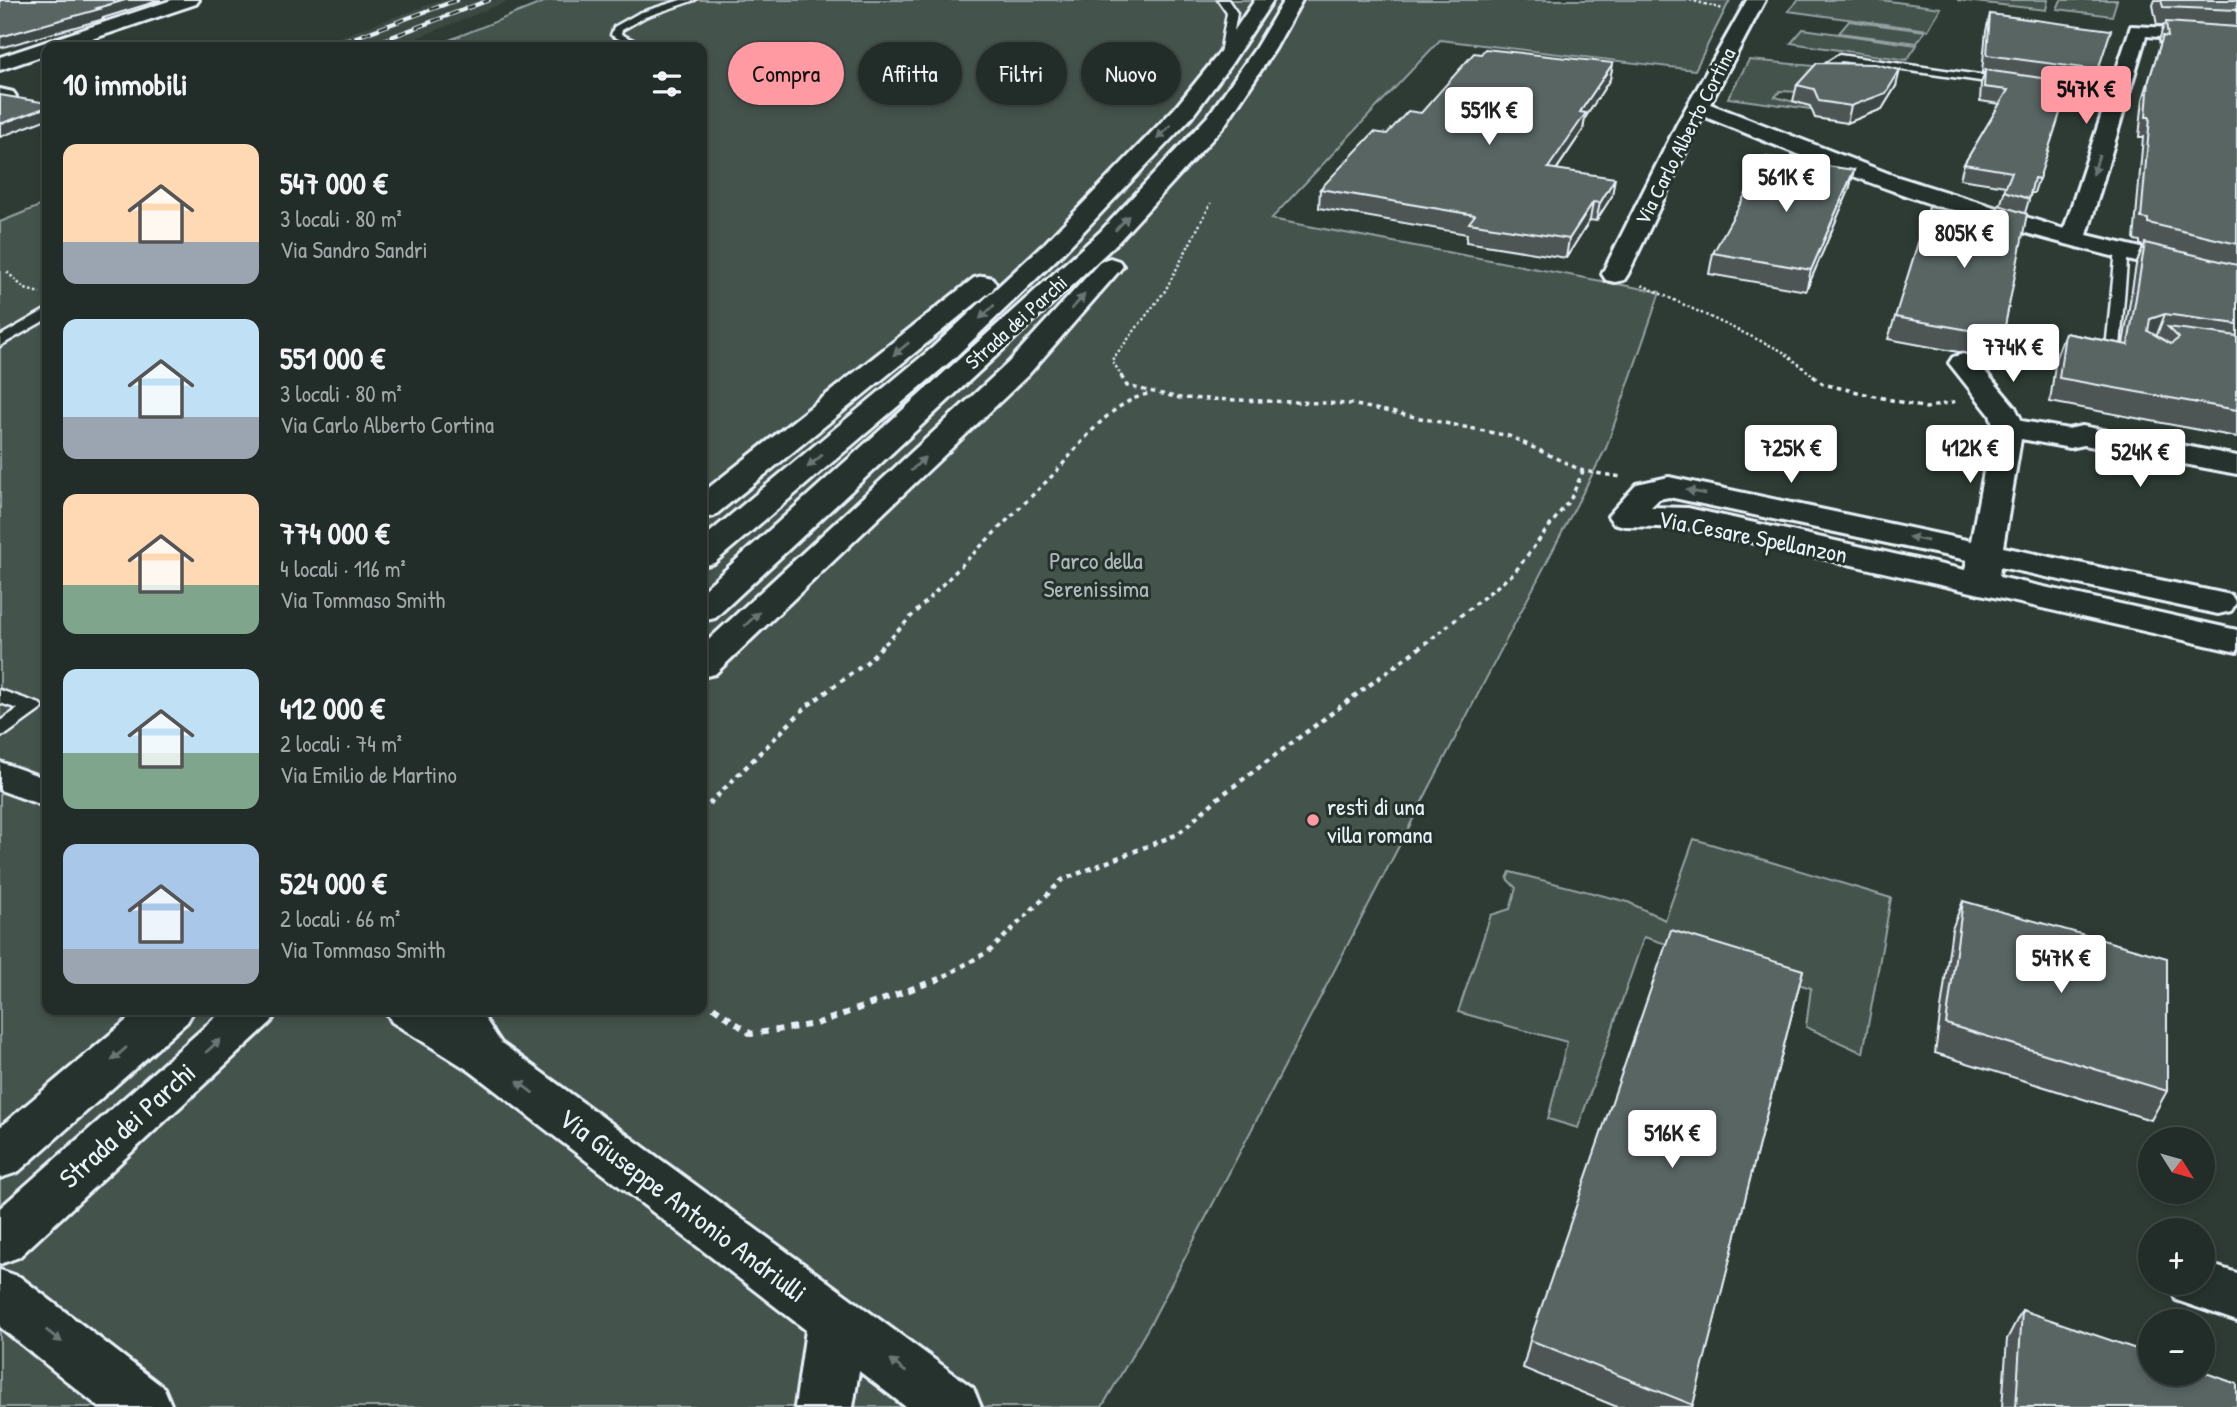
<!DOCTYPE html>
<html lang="it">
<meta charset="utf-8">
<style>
body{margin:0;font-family:"Patrick Hand",sans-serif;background:#2a3430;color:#f1f3f6;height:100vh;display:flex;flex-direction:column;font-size:26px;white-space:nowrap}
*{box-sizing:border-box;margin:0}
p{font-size:23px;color:#a2a7a8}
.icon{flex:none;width:38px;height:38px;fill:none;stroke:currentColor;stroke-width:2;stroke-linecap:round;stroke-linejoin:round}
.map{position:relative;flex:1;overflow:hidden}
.panel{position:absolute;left:42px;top:42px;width:665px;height:973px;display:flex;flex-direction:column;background:#222c28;border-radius:14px;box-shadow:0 4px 10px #0003,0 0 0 2px #3f4845}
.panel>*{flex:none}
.guide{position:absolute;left:728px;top:42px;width:665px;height:63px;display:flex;gap:14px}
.needle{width:46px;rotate:127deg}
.fabs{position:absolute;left:2138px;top:1127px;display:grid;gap:14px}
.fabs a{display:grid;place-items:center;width:77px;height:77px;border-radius:50%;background:#222c28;box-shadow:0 4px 10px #0003,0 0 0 2px #3f4845;font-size:35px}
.price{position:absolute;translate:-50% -60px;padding:0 16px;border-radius:7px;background:#fff;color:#222;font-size:23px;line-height:46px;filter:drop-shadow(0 2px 4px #0008)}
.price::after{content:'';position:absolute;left:50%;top:42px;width:21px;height:16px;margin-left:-10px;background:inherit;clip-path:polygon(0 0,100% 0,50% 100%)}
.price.selected{background:#ff9aa2;color:#111}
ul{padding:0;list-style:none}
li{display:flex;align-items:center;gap:21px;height:175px;padding:0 21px}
li span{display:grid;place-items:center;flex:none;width:196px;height:140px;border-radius:14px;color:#555}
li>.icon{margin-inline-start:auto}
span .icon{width:84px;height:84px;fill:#fffc;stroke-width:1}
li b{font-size:30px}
h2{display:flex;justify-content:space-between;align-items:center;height:84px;padding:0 21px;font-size:30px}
.chip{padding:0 24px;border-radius:32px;background:#222c28;box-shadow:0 4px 10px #0003,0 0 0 2px #3f4845;font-size:24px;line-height:63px}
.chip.selected{background:#ff9aa2;color:#111}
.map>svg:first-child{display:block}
</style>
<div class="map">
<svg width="2237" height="1407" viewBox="0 0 2237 1407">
<rect width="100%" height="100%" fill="#2e3b35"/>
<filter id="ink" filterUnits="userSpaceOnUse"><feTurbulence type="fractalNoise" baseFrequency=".0143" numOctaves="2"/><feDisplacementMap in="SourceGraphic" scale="14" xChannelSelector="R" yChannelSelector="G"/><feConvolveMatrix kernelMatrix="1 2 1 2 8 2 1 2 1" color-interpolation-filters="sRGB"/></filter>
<g filter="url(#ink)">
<path fill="#3b4843" d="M441,0H511L395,47H312Z"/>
<g fill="#45524e" stroke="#96a2a3" stroke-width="2">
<path d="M549,0H1730L1695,70L1440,40L1271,219L1660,292L1606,448L1152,1321L1102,1407H0V222L47,203V1010H702V47H432Z"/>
<path d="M1798,0H1881L1941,8L1928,30L1788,11Z"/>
<path d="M1957,0H2048L2046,10Z"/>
<path d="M2061,0H2117L2112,16L2057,9Z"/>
<path d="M1849,21L1925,31L1917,43L1839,33Z"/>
<path d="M1803,29L1917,45L1907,60L1791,43Z"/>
<path d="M1749,60L1815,66L1801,92L1780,91L1775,97L1810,106L1811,109L1728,98Z"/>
<path d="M1694,839L1891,898L1863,1053L1806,1027L1811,988L1644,937L1578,1128L1548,1119L1567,1042L1458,1012L1491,915L1510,909L1516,888L1507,879L1510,872L1628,902L1665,920Z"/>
</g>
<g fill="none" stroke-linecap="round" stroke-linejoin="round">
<g stroke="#e8f1f8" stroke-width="5">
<g id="service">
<path d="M681,0H695L645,17L622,30L621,34L647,47H635L611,35L614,27L639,13Z"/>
<path d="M1218,0H1228L1237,13L1229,60L1224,63L1219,60L1227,13Z"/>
<path d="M1839,55L2008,79L2013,82L2008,85L1841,61L1831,69H1823V65Z"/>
<path d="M2042,84L2117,94L2122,97L2117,100L2038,89V85Z"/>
<path d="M2122,246L2128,250L2119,359L2112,363L2105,359L2116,250Z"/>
<path d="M47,309V319L0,346V336Z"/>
<path d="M0,690L40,704L43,708L7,734L0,736V721L18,709L0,703Z"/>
</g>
</g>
<g stroke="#e8f1f8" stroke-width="6">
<g id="minor">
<path d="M172,0H199L196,4L68,47H47V54L0,70V57Z"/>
<path d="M1747,0H1765L1710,104L1895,176L2064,229L2131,26L2237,31V43L2146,36L2087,235L2237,271V287C2131,261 2025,236 1922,201C1848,176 1776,145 1703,116L1628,274L1624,280L1615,282L1606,280L1602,274L1677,124Z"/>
<path d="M0,89L13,92L16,96L13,100L0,101Z"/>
<path d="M1963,354L1973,357L2015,407L2022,421L2068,429L2082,426L2237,456V474L2084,445L2070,448L2021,439L2003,547L2231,595L2236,603L2231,611L2218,614L2000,567L1999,577L2237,630V652L1688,528L1625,526L1613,523L1608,516L1637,484L1669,477L1971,541L1993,424L1990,415L1949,363L1953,357ZM1669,497L1967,560L1965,570L1688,508L1651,507L1659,499Z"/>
<path d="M2203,1262L2237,1273V1321L2176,1300L2168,1283H2203Z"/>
</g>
</g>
<g stroke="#e8f1f8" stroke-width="6">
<g id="secondary">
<path d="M0,762L47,779V807L0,790Z"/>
<path d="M385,1010H446L504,1045L973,1388L981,1407H906L859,1371L853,1407H795L806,1330L470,1071L392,1022Z"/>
<path d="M0,1270L20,1277L164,1388L172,1407H99L0,1327Z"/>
</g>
</g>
<g stroke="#e8f1f8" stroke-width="6">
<g id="motorway">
<path d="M1255,0H1273L1231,64L1191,118L1062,254L952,360L714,563L702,566V539L932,348L1044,244L1175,108L1217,56Z"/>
<path d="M1284,0H1302L1275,49L1224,126L1118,242L715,618L702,621V591L1100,232L1208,116L1255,49Z"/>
<path d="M1110,258L1119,261L1123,266L1119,271L1028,375L715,674L702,677V646L1008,363L1101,261Z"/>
<path d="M983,276L992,278L996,284L992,290L714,516L702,519V493L974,278Z"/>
<path d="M139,1010H194L187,1022L18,1172L0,1178V1127Z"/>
<path d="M224,1010H278L271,1022L19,1257L0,1264V1208Z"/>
<path d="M430,1010H479L511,1058L504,1071L487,1077L470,1071Z"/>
</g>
</g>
<g stroke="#e8f1f8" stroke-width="2.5" stroke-dasharray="2.5 2.5" stroke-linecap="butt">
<path d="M1690,0L1723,9"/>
<path d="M7,272L25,289L40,293"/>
<path d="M1642,285L1782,351L1815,377"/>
<path d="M1122,377L1112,360L1165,291L1211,203"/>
</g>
<g stroke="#e8f1f8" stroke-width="3.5" stroke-dasharray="4.5 4.5" stroke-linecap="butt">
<path d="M1121,376L1127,386L1180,398L1351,404L1509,436L1583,471"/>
<path d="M1813,376L1823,384L1926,408L1957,401"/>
<path d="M885,644C938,588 993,534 1048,480C1078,450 1105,404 1148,394"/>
<path d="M1425,644L1514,573L1571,498L1583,471L1621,477"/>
</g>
<g stroke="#e8f1f8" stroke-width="4.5" stroke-dasharray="5 5" stroke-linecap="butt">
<path d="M702,811L807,706L866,663L886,642"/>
<path d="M936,981L991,950L1062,880L1178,834L1218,798L1427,642"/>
</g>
<path stroke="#e8f1f8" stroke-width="6" stroke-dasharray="7 7" stroke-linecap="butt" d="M702,999L751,1034L816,1024L939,979"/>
<use href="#service" fill="#26332d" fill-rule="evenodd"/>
<use href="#minor" fill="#26332d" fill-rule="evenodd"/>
<use href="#secondary" fill="#26332d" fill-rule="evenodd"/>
<use href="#motorway" fill="#26332d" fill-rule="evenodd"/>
<g stroke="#e8f1f8" stroke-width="4.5">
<g id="rail">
<path d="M329,47L457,0"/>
<path d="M365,47L489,0"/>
</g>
</g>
<use href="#rail" stroke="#26332d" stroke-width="2.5" stroke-dasharray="9" stroke-linecap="butt"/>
</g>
<g fill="#4d5755" stroke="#e8f1f8" stroke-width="2">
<path d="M2155,0H2237V437L2050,402L2056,357L2065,333L2123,344L2136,265L2143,246L2140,245V241L2134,240L2143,137H2139L2143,99L2160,45L2159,40L2164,25H2157L2153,5Z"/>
<path d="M1990,14L2098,70L2092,88L2069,85L2034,193H2031L2025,213L2003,336L1996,359L1888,339L1895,317L1994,217L2000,206L2006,186L1960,179L1964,164L2000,104L1980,101L1981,83L1985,73L1982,72L1986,31Z"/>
<path d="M1613,63L1610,79L1585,118L1583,130L1557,169L1612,196L1596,221L1590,220L1566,258L1466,242L1467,234L1319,208L1320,189L1387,134L1421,113Z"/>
<path d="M1797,85L1896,86L1882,109L1847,123L1815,118L1810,106L1793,101Z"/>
<path d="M1854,170L1849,190L1806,291L1709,274L1713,253Z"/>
<path d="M1963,901L2167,1091L2151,1120L1935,1053L1952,929Z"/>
<path d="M1803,970L1692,1407H1617L1523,1368L1530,1340Z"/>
<path d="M2022,1310L2237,1407H2002L2007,1339Z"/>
</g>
<g fill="#3e4745" stroke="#e8f1f8" stroke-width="2">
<path d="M125,0H161L103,18L104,19L0,48V37Z"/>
<path d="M1613,63L1610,79L1585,118L1583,130L1545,186L1548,168L1580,112Z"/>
<path d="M1900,70L1896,86L1882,109L1847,123L1851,106Z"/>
<path d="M47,107V119L0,137V124Z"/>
<path d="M1854,170L1849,190L1806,291L1811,270Z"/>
<path d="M1615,178L1612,196L1596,221L1600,203Z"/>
<path d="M1593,202L1590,220L1566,258L1569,239Z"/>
<path d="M2165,314L2156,337L2141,342L2150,319Z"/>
</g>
<g fill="#596563" stroke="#e8f1f8" stroke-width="2">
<path d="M0,0H125L97,8L100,9L0,37Z"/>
<path d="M2161,0H2237V10L2163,7Z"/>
<path d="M1990,14L2111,30L2098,70L1987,55Z"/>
<path d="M2166,22L2237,27V244L2148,223V219L2141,218L2150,117H2146L2149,80L2163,36L2168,37Z"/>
<path d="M1485,49L1613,63L1580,112L1586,113L1548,168L1615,178L1600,203L1593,202L1569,239L1469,223L1475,215L1320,189L1374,132L1387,134L1408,111L1421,113L1474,53L1481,54Z"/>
<path d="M1817,63L1875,64L1900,70L1886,93L1851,106L1819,101L1814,89L1797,85Z"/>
<path d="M1985,70L2070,82L2039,179L2034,178L2029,199L2004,191L2012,172L1964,164L2008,90L1984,87Z"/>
<path d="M0,95L47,103V107L0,124Z"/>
<path d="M1766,157L1854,170L1811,270L1713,253Z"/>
<path d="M1999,205L2027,214L2003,336L1895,317L1929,207L1994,217Z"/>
<path d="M2145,243L2237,265V324L2165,314L2150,319L2148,331L2171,344L2179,338L2168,327L2237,336V410L2059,378L2065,333L2128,345Z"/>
<path d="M1963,901L2167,958V1091L1946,1024Z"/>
<path d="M1671,930L1803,970L1693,1405L1530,1340Z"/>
<path d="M2022,1310L2151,1354V1374H2203V1372L2237,1384V1407H2016Z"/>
</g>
<defs><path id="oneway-solid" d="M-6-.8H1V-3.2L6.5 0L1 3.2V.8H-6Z" transform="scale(1.75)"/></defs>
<g fill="#6a7674">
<use href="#oneway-solid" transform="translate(1164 132) rotate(134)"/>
<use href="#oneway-solid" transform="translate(2096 165) rotate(107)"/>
<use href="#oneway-solid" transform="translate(1122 223) rotate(-47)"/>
<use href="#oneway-solid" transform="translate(1078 302) rotate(-48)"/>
<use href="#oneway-solid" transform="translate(987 312) rotate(137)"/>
<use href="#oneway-solid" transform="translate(901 349) rotate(141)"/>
<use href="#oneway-solid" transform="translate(815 461) rotate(140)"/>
<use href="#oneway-solid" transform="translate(918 464) rotate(-44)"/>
<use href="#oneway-solid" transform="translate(1696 492) rotate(-168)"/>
<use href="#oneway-solid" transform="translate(1918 539) rotate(-168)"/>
<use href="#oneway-solid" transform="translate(752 619) rotate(-43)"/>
<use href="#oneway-solid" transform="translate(213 1046) rotate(-42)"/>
<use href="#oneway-solid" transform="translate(119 1054) rotate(139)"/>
<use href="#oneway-solid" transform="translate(525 1087) rotate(-143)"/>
<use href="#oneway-solid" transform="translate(54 1336) rotate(38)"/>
<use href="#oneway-solid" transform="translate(898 1366) rotate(-143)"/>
</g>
</g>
<circle fill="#ff9aa2" stroke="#26332d" stroke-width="2.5" cx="1313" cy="820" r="7"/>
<g text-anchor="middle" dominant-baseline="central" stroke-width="6" stroke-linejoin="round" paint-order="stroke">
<g font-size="21" fill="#e8f1f8" stroke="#26332d">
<text transform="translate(1685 136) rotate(-63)">Via Carlo Alberto Cortina</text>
<text transform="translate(1016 322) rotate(-42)">Strada dei Parchi</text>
</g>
<g font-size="24" fill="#e8f1f8" stroke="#26332d">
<text transform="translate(1753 536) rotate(11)">Via Cesare Spellanzon</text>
</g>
<g font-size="24" fill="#afb9bc" stroke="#26332d">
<text x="1096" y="560">Parco della<tspan x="1096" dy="28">Serenissima</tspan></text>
</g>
<g font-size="24" fill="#e8f1f8" stroke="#26332d" text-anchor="start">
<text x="1327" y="806">resti di una<tspan x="1327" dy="28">villa romana</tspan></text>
</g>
<g font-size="28" fill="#e8f1f8" stroke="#26332d">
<text transform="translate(127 1125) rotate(-42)">Strada dei Parchi</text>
<text transform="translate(683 1205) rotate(37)">Via Giuseppe Antonio Andriulli</text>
</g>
</g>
</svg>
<div class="fabs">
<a><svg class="needle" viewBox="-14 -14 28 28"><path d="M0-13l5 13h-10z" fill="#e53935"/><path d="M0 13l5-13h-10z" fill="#a2a7a8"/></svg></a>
<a>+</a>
<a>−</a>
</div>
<b class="price selected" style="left:2086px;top:126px">547K €</b>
<b class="price" style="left:1489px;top:147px">551K €</b>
<b class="price" style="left:1786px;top:214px">561K €</b>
<b class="price" style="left:1964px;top:270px">805K €</b>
<b class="price" style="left:2013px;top:384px">774K €</b>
<b class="price" style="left:1791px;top:485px">725K €</b>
<b class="price" style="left:1970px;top:485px">412K €</b>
<b class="price" style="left:2140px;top:489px">524K €</b>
<b class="price" style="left:2061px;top:995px">547K €</b>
<b class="price" style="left:1672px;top:1170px">516K €</b>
<div class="guide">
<a class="chip selected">Compra</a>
<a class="chip">Affitta</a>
<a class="chip">Filtri</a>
<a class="chip">Nuovo</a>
</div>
<section class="panel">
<h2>10 immobili<svg class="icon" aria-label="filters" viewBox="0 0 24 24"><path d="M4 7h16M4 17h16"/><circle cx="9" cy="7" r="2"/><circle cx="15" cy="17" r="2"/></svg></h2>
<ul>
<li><span style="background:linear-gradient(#ffd9b3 70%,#9aa5b1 0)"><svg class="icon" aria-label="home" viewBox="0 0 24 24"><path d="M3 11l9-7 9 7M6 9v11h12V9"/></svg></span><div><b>547 000 €</b><p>3 locali · 80 m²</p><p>Via Sandro Sandri</p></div></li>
<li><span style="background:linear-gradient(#bfe0f5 70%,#9aa5b1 0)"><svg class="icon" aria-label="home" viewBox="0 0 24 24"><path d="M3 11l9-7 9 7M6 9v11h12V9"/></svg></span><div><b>551 000 €</b><p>3 locali · 80 m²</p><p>Via Carlo Alberto Cortina</p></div></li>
<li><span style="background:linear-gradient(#ffd9b3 65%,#7fa58c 0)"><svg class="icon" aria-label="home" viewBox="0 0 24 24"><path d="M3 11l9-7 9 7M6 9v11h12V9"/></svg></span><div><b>774 000 €</b><p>4 locali · 116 m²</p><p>Via Tommaso Smith</p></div></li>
<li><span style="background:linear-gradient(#bfe0f5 60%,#7fa58c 0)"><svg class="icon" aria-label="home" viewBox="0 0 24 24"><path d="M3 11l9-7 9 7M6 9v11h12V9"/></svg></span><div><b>412 000 €</b><p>2 locali · 74 m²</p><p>Via Emilio de Martino</p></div></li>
<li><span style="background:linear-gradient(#a9c7e8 75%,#9aa5b1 0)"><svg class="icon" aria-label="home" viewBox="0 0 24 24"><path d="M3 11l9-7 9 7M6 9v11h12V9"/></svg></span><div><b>524 000 €</b><p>2 locali · 66 m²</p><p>Via Tommaso Smith</p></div></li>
</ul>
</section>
</div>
